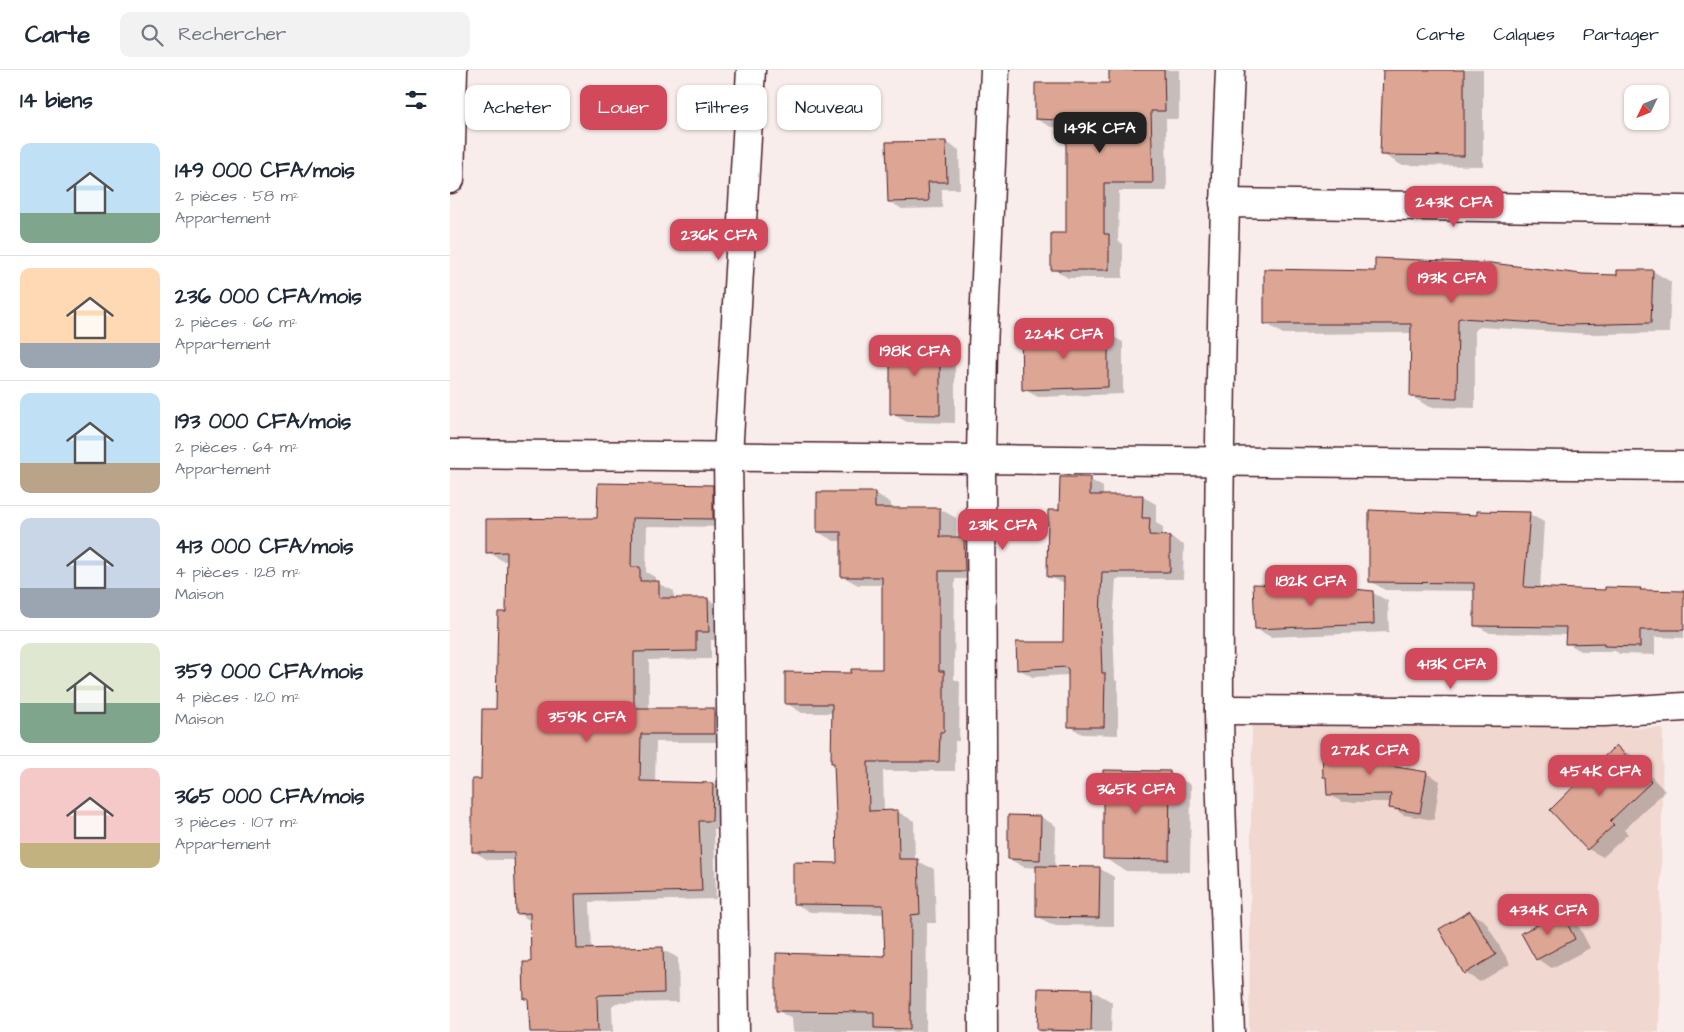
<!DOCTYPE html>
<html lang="fr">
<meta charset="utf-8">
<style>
body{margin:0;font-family:"Architects Daughter",sans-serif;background:#f2f2f3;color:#1f2937;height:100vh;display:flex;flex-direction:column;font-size:19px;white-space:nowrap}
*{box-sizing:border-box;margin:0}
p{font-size:16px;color:#747a83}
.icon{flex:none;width:28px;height:28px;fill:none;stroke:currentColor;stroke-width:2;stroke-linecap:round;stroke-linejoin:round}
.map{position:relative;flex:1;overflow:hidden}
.side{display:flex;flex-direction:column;background:#fff;width:450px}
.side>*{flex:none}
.top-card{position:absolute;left:15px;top:15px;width:475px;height:45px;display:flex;gap:10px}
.needle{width:32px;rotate:227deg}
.tools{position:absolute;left:1174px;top:15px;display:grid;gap:10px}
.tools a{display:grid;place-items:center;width:45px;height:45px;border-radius:10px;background:#fff;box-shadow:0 1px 4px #0004;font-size:25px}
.price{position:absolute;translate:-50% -42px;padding:0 11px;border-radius:10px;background:#d1495b;color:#fff;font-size:16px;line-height:32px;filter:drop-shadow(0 1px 2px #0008)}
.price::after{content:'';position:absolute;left:50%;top:30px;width:15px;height:11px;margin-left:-8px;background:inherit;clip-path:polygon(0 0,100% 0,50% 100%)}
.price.current{background:#222;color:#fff}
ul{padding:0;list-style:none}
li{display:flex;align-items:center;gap:15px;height:125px;padding:0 20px}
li+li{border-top:1px solid #e0e1e3}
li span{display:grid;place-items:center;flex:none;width:140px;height:100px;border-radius:10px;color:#555}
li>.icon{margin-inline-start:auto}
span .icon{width:60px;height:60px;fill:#fffc;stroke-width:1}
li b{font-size:21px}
h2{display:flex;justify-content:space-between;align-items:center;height:60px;padding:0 20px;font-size:21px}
.pill{padding:0 18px;border-radius:10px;background:#fff;box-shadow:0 1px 4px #0004;font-size:18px;line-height:45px}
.pill.current{background:#d1495b;color:#fff}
header{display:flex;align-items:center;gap:30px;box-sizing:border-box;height:70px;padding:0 25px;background:#fff;border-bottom:1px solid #e0e1e3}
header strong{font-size:24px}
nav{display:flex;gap:28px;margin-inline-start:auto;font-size:18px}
.search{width:350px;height:45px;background:#f2f2f3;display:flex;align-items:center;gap:12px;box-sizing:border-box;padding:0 18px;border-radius:10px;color:#747a83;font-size:19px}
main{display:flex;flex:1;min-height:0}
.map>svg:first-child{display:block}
</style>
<header>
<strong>Carte</strong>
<div class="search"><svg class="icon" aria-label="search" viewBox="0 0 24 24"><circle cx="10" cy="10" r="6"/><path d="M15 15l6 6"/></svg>Rechercher</div>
<nav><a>Carte</a><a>Calques</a><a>Partager</a></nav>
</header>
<main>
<section class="side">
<h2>14 biens<svg class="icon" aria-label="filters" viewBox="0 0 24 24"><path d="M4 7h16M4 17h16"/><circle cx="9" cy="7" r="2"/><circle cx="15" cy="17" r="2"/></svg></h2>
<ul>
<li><span style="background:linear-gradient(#bfe0f5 70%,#7fa58c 0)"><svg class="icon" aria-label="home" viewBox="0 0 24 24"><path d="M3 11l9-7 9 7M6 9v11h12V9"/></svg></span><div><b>149 000 CFA/mois</b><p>2 pièces · 58 m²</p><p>Appartement</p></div></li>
<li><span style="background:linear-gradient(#ffd9b3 75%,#9aa5b1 0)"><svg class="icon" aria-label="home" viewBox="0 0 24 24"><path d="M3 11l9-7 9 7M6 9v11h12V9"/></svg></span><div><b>236 000 CFA/mois</b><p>2 pièces · 66 m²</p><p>Appartement</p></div></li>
<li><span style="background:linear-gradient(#bfe0f5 70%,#b9a48a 0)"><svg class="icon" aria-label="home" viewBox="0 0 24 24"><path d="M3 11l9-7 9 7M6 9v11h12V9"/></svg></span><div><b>193 000 CFA/mois</b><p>2 pièces · 64 m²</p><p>Appartement</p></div></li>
<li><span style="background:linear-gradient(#c9d6e8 70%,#9aa5b1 0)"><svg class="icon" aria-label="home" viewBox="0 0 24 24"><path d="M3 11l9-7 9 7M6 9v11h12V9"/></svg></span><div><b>413 000 CFA/mois</b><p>4 pièces · 128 m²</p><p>Maison</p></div></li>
<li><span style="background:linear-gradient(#dfe7d0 60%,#7fa58c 0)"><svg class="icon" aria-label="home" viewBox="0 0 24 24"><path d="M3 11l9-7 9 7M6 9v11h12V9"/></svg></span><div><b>359 000 CFA/mois</b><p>4 pièces · 120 m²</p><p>Maison</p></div></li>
<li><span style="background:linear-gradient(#f6c9c9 75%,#c2b280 0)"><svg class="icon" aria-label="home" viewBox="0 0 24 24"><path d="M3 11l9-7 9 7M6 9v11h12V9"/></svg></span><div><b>365 000 CFA/mois</b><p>3 pièces · 107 m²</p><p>Appartement</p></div></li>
</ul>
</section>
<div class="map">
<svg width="1234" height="962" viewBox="0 0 1234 962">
<rect width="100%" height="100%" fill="#f8edea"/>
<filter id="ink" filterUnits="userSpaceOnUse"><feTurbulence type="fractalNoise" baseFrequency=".02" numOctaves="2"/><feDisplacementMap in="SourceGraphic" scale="10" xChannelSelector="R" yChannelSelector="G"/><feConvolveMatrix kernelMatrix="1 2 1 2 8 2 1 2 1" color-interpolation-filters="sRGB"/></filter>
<g filter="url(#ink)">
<path fill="#f0d8d0" d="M802,651L1213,658L1209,962H799Z"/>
<g fill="#0003">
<path d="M660,0H729V49H716L717,121H669L668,171L673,174V208H618L603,199L617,165L618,66L610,61V57H601L586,49L660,14Z"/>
<path d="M934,0H1033V96L951,95L932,84Z"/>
<path d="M496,72L509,80L510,119H492V138L452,139L439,131Z"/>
<path d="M1203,201L1221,212L1219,263L1139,264L1030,257L1025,260V338L979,337L961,326L962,263L833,264L815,253L1132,205L1168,206Z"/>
<path d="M612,260L618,264H658L673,272V324L588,327L573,319Z"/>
<path d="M490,270L505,279V353L457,352L442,344Z"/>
<path d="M639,409L653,417V427H693L706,434V453L713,457V467H720L734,475L733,509H666L663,556L665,610L668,612V665L632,664L619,656V605L582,607L569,599L615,573V514L598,506L611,441Z"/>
<path d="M262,416L278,425V457L197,456L196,502L205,507V512L224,521V529H257L273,538L274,570H261V589L199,590V639L264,640L279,648V672H206L205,713L263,714L278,723L277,759H264L266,829L140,832L142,880L212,879L228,888L229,932L166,933L162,936L163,962H81L79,931L75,928L82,893L81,851L67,843L66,790H38L23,781L32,711L48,640L58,544V491H53L38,482Z"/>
<path d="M425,423L441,433V439H490L506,448V468H514L530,477V509H505L504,609L510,612L509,671H505V701H433L434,742H448L464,751L465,790L484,799L486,853H477L476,962H343L342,949L327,940L436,887L435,844L360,842L344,833L388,794L383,643H352L336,633L402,604L433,601L434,515H408L392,506V471H384L368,462Z"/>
<path d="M1079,444L1094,452L1090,519L1156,521L1190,519L1194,521L1234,522V568L1205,567V585L1170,584L1165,581H1131L1117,573V565L1040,563L1025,555L1026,521L935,520L920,511L1029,446Z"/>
<path d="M923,523L938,531L939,562L821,567L806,559Z"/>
<path d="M909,669L923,677V694L976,703L990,711L984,750L954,745L940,737L941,732H892L878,724V708L874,707Z"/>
<path d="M1166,677L1181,685L1215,721L1174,760L1178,764L1153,787L1138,779Z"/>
<path d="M719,702L741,715L740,802L676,801L654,788Z"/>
<path d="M591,747L606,756L605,798H649L664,807V856L602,855L587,846L588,798L574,797L559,789Z"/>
<path d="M1020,842L1035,851L1060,894L1030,912L1015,903Z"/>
<path d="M1112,844L1127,853L1140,878L1102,898L1087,889Z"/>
<path d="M589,920H641L662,932L661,962H589Z"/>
</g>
<g fill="#dda694" stroke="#4a1f2b">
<path d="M659,0H714L715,41H701L703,113H654V164H659V200H601V163H616V62H609V50L585,49V13H659Z"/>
<path d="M933,0H1014V86L930,85Z"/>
<path d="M496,71L497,112H478L479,131L438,132L436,72Z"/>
<path d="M925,188L1041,193L1132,204L1167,205V200H1203L1201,253L1120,255L1011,248L1008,249L1007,328L960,327L961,254H814V199L925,201Z"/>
<path d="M571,259H612V262L658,263V317L572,320Z"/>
<path d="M440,269H490V345L440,344Z"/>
<path d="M610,407H640V425H693L692,448H700L699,465L720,466V502H652L650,548L652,603H655L654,657H618V599L616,597L567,600L566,572H613L614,507H597L598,440H609Z"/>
<path d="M148,413L263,415V449L182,448L181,497H190V511H209V528H258L259,562H246V581L184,582V638H264V664H191L190,711L263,713L262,751H249L252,821L125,824L127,879L213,877L214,923L150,925L147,927L148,962H80L78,929H74L73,892H81L80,843L66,844L64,782H22V709H31L32,639H46L48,542H56L57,482L36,483V449L147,448Z"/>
<path d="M367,422H425V438H490V467H514L515,501H489V601H494V662H490L489,692H418L419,741L448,740L449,789H468L470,844L461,845L460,959L424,958V942L326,941V883L435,886L433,835L343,834V792L387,793L386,744L384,693H381L382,634H335V602L401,603V599H432V507H391V462H367Z"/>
<path d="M919,440L1027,445V441L1080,442L1074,517L1155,520V517L1191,518L1190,520L1234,521V560H1190V577L1154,576V573L1115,574L1116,557L1024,556V513L919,512Z"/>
<path d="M803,514L886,517L923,521L924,554L805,559Z"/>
<path d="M872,668H909L910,691L977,702L970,743L939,738L941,724L877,725L876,707H873Z"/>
<path d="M1166,675L1201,712L1160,751L1164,755L1137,780L1100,740Z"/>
<path d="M653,700L720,701L719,790L653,789Z"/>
<path d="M558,745L591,746L590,790L558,789Z"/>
<path d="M586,796L650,797L649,848L586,847Z"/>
<path d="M1020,841L1046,885L1014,904L989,859Z"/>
<path d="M1112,843L1125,869L1086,890L1071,863Z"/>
<path d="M588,918L642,919L641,961L587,960Z"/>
</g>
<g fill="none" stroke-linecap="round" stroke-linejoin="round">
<g stroke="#4a1f2b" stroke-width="31">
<g id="minor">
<path d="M780,0C771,213 768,425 769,638C770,746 776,854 780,962"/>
<path d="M0,109L3,0"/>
<path d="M774,133L1234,140"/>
<path d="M0,384L1234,396"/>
<path d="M769,640L1154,642L1234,637"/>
<path d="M285,962L278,385L301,0"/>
<path d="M533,962L531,388L533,278L545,0"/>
</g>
</g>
<use href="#minor" stroke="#fff" stroke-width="28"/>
</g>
</g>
</svg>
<div class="tools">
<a><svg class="needle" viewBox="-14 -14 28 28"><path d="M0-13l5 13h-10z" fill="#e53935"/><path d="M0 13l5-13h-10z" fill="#747a83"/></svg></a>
</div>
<b class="price current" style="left:650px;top:84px">149K CFA</b>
<b class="price" style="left:1004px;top:158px">243K CFA</b>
<b class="price" style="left:269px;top:191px">236K CFA</b>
<b class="price" style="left:1002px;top:234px">193K CFA</b>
<b class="price" style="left:614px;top:290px">224K CFA</b>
<b class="price" style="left:465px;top:307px">198K CFA</b>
<b class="price" style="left:553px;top:481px">231K CFA</b>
<b class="price" style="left:861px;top:537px">182K CFA</b>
<b class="price" style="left:1001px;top:620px">413K CFA</b>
<b class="price" style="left:137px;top:673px">359K CFA</b>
<b class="price" style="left:920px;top:706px">272K CFA</b>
<b class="price" style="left:1150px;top:727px">454K CFA</b>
<b class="price" style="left:686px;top:745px">365K CFA</b>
<b class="price" style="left:1098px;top:866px">434K CFA</b>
<div class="top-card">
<a class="pill">Acheter</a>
<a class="pill current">Louer</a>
<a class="pill">Filtres</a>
<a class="pill">Nouveau</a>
</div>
</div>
</main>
